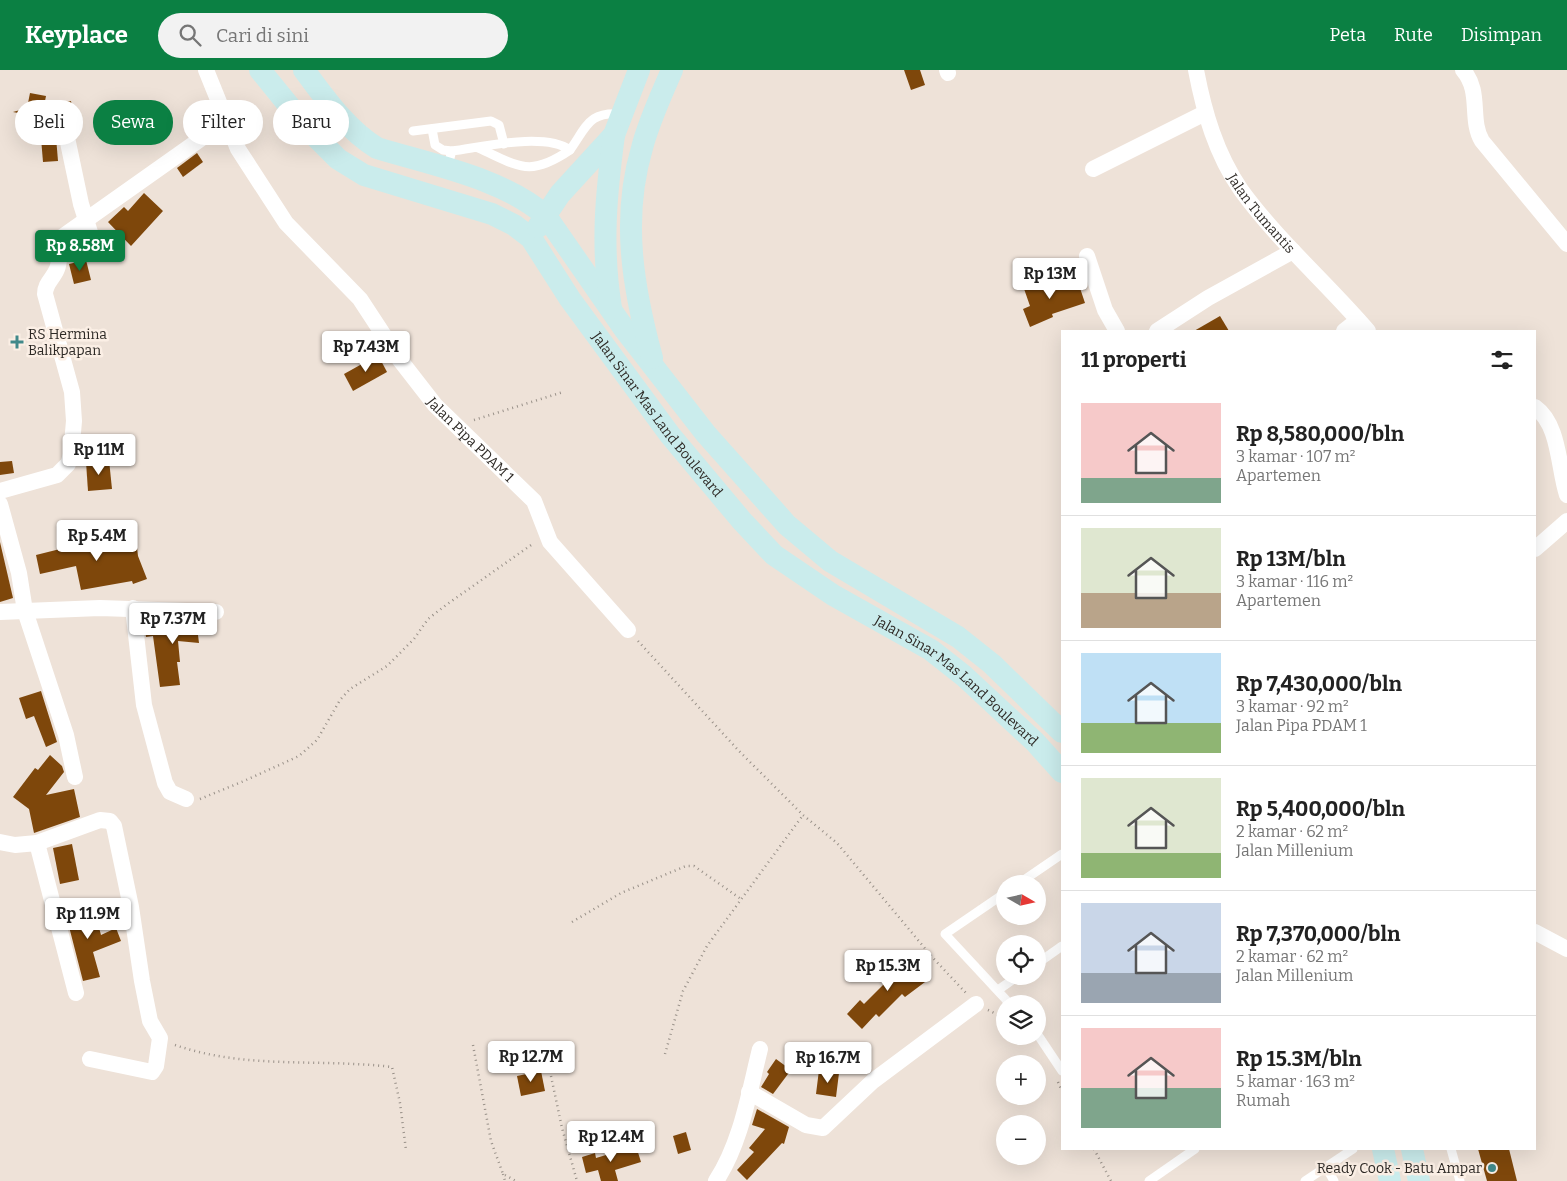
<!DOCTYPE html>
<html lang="id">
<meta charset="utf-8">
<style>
body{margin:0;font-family:Bitter,serif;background:#f2f2f2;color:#222;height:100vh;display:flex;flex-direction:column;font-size:19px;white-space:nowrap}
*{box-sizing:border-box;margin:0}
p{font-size:16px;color:#767676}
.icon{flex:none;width:28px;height:28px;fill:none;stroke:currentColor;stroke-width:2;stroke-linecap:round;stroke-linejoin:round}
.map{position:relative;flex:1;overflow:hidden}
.side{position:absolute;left:1061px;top:260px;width:475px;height:820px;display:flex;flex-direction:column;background:#fff;border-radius:0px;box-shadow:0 5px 20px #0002}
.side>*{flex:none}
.hud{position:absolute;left:15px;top:30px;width:475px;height:45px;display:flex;gap:10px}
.needle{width:32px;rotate:99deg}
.fabs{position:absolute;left:996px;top:805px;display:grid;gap:10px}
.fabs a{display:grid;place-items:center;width:50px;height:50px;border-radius:50%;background:#fff;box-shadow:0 5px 20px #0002;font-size:25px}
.price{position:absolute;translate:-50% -42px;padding:0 11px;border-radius:5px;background:#fff;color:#222;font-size:16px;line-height:32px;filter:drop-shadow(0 1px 2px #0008)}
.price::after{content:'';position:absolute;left:50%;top:30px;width:15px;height:11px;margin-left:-8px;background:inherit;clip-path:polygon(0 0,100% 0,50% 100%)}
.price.active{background:#0b8043;color:#fff}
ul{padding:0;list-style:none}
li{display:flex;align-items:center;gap:15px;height:125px;padding:0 20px}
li+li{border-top:1px solid #e0e0e0}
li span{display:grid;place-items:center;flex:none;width:140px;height:100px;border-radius:0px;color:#555}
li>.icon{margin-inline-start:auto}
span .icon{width:60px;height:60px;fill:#fffc;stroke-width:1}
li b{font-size:21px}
h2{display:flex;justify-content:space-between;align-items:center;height:60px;padding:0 20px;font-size:21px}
.chip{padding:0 18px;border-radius:22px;background:#fff;box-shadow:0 5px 20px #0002;font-size:18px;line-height:45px}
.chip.active{background:#0b8043;color:#fff}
header{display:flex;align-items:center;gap:30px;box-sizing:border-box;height:70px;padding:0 25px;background:#0b8043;color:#fff}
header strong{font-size:24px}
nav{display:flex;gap:28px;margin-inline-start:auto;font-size:18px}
.search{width:350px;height:45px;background:#f2f2f2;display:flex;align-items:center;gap:12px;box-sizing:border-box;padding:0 18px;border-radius:28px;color:#767676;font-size:19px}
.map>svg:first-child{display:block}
</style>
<header>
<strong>Keyplace</strong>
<div class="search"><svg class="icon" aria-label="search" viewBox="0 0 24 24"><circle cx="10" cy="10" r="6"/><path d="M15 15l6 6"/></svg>Cari di sini</div>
<nav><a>Peta</a><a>Rute</a><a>Disimpan</a></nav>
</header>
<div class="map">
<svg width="1567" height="1111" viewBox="0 0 1567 1111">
<rect width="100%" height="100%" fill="#eee2d8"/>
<g fill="#7e470b">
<path d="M904,0H920L925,15L911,20Z"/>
<path d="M30,23L46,26L44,36L71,31L75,54L13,42L27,38Z"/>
<path d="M56,67L58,91L43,92L41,68Z"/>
<path d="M197,83L203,92L183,107L177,98Z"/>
<path d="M144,123L163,141L131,176L108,152L124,137L128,141Z"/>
<path d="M86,190L91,210L74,214L69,194Z"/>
<path d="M1040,206L1045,220L1077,209L1085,233L1052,244L1053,247L1030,257L1023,239L1030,236L1022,213Z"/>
<path d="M1220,246L1229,261H1194Z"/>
<path d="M378,285L387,302L353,321L344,304Z"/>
<path d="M109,390L112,419L88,421L86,392Z"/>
<path d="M12,391L14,403L0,405V392Z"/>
<path d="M89,467L90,474L136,469L138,486L147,509L133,514L132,511L81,520L76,496L40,504L36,485L72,476L71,470Z"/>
<path d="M0,472L13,528L0,532Z"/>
<path d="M144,550L211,552L212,563L198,565L199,573L178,571L180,592H177L180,615L160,617L153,566L146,567Z"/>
<path d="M41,621L57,672L46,677L34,646L26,649L19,628Z"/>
<path d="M50,685L62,696L64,702L46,725L74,719L80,747L34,763L29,739L13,727L35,698L38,700Z"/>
<path d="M72,774L79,810L60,814L53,778Z"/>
<path d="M78,836L81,843L94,839L101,865L116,858L121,871L93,882L100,907L83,911L65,841Z"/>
<path d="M905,886L925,912L905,927L902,924L879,947L876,944L862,959L847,944L860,930L864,934L891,907L886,900Z"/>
<path d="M776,989L791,1000L773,1024L761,1017L769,1004L767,1002Z"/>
<path d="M819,1000L839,1003L836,1027L816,1024Z"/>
<path d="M541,1001L545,1021L521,1026L517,1006Z"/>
<path d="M757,1039L789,1057L784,1074L782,1073L747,1110L737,1100L754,1082L749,1078L765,1059L752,1055Z"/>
<path d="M686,1062L691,1080L678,1084L673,1066Z"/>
<path d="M636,1076L641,1092L615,1100L618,1111H601L598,1100L586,1103L582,1087L595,1083L596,1088Z"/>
<path d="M1478,1079H1509L1517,1111H1487Z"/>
</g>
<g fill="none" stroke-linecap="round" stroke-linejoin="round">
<g stroke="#999189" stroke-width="2.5" stroke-dasharray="1 4" stroke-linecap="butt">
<path d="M474,350L563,322"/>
<path d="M638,571L739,681L803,745L837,773L933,888L966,923"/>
<path d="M200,729L244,711L299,686L317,670L340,630L350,619L387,596L414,569L428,549L446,535L534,473"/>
<path d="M572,852L621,823L686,796H694L741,829"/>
<path d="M988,940L1005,948"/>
<path d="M175,975C248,1000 318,988 392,997L400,1033L406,1080"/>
<path d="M473,975L491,1071L503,1104L516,1111"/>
<path d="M665,984L683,921L707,876L803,745"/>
<path d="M551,1006L562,1058L577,1111"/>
<path d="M1058,1012L1062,1021"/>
<path d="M1094,1079L1111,1111"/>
<path d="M503,1104L505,1111"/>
</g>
<g stroke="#fff" stroke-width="9">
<path d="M432,59L435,75L443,80L452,81"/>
<path d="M413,61L491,51L499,55L504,74"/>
<path d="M570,80C587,56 589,41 622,44"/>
<path d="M447,98L452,81C483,77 544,62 570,80C529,108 519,96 478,78"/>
<path d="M1018,814L1062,784"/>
<path d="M1005,823L945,864L1010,934"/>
<path d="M1038,893L1062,876"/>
<path d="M998,920L1018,906"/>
<path d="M1038,965L1062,1001"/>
<path d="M1451,1079L1460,1111"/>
<path d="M1326,1097L1334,1111"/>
<path d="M1149,1111L1195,1079"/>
<path d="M1305,1111L1353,1079"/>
</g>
<g stroke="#fff" stroke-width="16">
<path id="s1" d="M206,0L238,79L286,153L360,229L400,290L435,335L534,431L550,472L628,560"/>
<path d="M947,0L948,3"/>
<path id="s2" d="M1196,0C1204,42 1216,84 1241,120C1278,171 1327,213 1368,261"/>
<path d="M1463,0C1482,22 1469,49 1482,71L1567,174"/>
<path d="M66,63L81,134L94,175"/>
<path d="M1093,99L1205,43"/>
<path d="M1087,186L1105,240L1117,261"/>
<path d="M1157,261L1208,228L1293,181"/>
<path d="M1344,261L1358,250"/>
<path d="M1535,337C1560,355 1558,398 1567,425"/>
<path d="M0,421L57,405L68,394L71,385L74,351L72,322L45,224C45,213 53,209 57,199C61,189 58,178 62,167L226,51"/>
<path d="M0,434L19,503L25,541L66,665L75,707"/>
<path d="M1535,479L1567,451"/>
<path d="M133,538L144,635L165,713L170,722L186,729"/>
<path d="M0,542L100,538L216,542"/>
<path d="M0,772L15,775L37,773L76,923"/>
<path d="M37,773L100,750L110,751L114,756L131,837L142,911L150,951L160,968L156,996L152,1002L90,989"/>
<path d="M1535,862L1567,879"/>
<path d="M749,1022L806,1055L823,1058L873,1011L976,934"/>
<path d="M716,1111C741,1073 749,1023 760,979"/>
</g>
<g stroke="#caecec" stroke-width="22">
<path id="s3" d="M260,0L307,58L338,89L364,105L492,144L514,155L531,168L570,229L670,365L742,451L774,485L833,525L931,580L964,606L1035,672L1062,702"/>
<path d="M304,0C325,28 347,60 377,78C432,95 503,108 546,146L625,260L706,364L787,455L830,491L958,567L992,594L1062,662"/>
<path d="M538,157L560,124L614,65L639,0"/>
<path d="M611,238C601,177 606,125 614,65"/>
<path d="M652,288C633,218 621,149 642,78C649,51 661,26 672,0"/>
<path d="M1383,1079L1390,1111"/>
<path d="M1412,1079L1419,1111"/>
</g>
</g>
<g fill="#41898a" stroke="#fbefe5" stroke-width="2">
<path d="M14.5 264.5h5v5h5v5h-5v5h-5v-5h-5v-5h5z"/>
<circle cx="1492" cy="1098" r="5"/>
</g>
<g text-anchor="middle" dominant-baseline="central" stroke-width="5" stroke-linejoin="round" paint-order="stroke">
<g font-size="14" fill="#2d2925" stroke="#fbefe5">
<text stroke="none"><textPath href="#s2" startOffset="160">Jalan Tumantis</textPath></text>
<text stroke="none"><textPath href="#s3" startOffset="546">Jalan Sinar Mas Land Boulevard</textPath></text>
<text stroke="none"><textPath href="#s1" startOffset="459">Jalan Pipa PDAM 1</textPath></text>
<text stroke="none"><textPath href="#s3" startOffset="951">Jalan Sinar Mas Land Boulevard</textPath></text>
</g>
<g font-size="14" fill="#2d2925" stroke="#fbefe5" text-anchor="start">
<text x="28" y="264">RS Hermina<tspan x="28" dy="16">Balikpapan</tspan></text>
<text x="1482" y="1098" text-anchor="end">Ready Cook - Batu Ampar</text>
</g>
</g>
</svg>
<div class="fabs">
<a><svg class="needle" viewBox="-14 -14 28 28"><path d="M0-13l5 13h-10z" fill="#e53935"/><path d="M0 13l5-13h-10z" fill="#767676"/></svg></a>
<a><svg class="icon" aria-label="locate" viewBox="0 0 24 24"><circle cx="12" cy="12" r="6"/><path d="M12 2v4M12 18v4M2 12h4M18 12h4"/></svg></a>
<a><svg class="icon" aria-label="layers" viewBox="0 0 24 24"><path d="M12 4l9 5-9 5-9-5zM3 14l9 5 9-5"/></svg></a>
<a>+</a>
<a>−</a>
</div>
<b class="price active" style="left:80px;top:202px">Rp 8.58M</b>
<b class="price" style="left:1050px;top:230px">Rp 13M</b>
<b class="price" style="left:366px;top:303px">Rp 7.43M</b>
<b class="price" style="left:99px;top:406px">Rp 11M</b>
<b class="price" style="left:97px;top:492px">Rp 5.4M</b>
<b class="price" style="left:173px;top:575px">Rp 7.37M</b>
<b class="price" style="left:88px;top:870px">Rp 11.9M</b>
<b class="price" style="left:888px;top:922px">Rp 15.3M</b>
<b class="price" style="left:531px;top:1013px">Rp 12.7M</b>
<b class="price" style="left:828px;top:1014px">Rp 16.7M</b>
<b class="price" style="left:611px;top:1093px">Rp 12.4M</b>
<div class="hud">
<a class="chip">Beli</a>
<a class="chip active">Sewa</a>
<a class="chip">Filter</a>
<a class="chip">Baru</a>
</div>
<section class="side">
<h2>11 properti<svg class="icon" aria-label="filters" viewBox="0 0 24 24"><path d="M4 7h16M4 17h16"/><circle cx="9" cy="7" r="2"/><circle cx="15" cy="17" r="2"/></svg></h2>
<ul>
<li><span style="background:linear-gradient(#f6c9c9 75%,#7fa58c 0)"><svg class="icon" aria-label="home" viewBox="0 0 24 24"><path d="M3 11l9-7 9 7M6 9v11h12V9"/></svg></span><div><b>Rp 8,580,000/bln</b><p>3 kamar · 107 m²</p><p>Apartemen</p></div></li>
<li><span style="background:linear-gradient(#dfe7d0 65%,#b9a48a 0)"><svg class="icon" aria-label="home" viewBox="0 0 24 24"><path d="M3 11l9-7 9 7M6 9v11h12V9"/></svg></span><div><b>Rp 13M/bln</b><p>3 kamar · 116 m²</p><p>Apartemen</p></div></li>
<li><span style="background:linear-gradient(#bfe0f5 70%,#8fb573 0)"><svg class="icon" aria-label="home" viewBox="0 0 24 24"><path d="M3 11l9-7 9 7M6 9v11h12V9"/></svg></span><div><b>Rp 7,430,000/bln</b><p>3 kamar · 92 m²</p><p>Jalan Pipa PDAM 1</p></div></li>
<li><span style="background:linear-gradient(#dfe7d0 75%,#8fb573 0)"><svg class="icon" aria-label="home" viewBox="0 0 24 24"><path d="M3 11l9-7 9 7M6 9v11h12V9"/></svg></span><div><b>Rp 5,400,000/bln</b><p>2 kamar · 62 m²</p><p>Jalan Millenium</p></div></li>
<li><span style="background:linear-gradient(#c9d6e8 70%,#9aa5b1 0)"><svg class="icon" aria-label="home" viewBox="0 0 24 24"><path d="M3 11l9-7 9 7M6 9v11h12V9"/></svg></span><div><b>Rp 7,370,000/bln</b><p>2 kamar · 62 m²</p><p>Jalan Millenium</p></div></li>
<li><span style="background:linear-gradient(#f6c9c9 60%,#7fa58c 0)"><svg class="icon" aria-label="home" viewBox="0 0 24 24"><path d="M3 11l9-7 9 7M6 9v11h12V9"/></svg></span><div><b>Rp 15.3M/bln</b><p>5 kamar · 163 m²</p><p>Rumah</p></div></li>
</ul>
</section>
</div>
